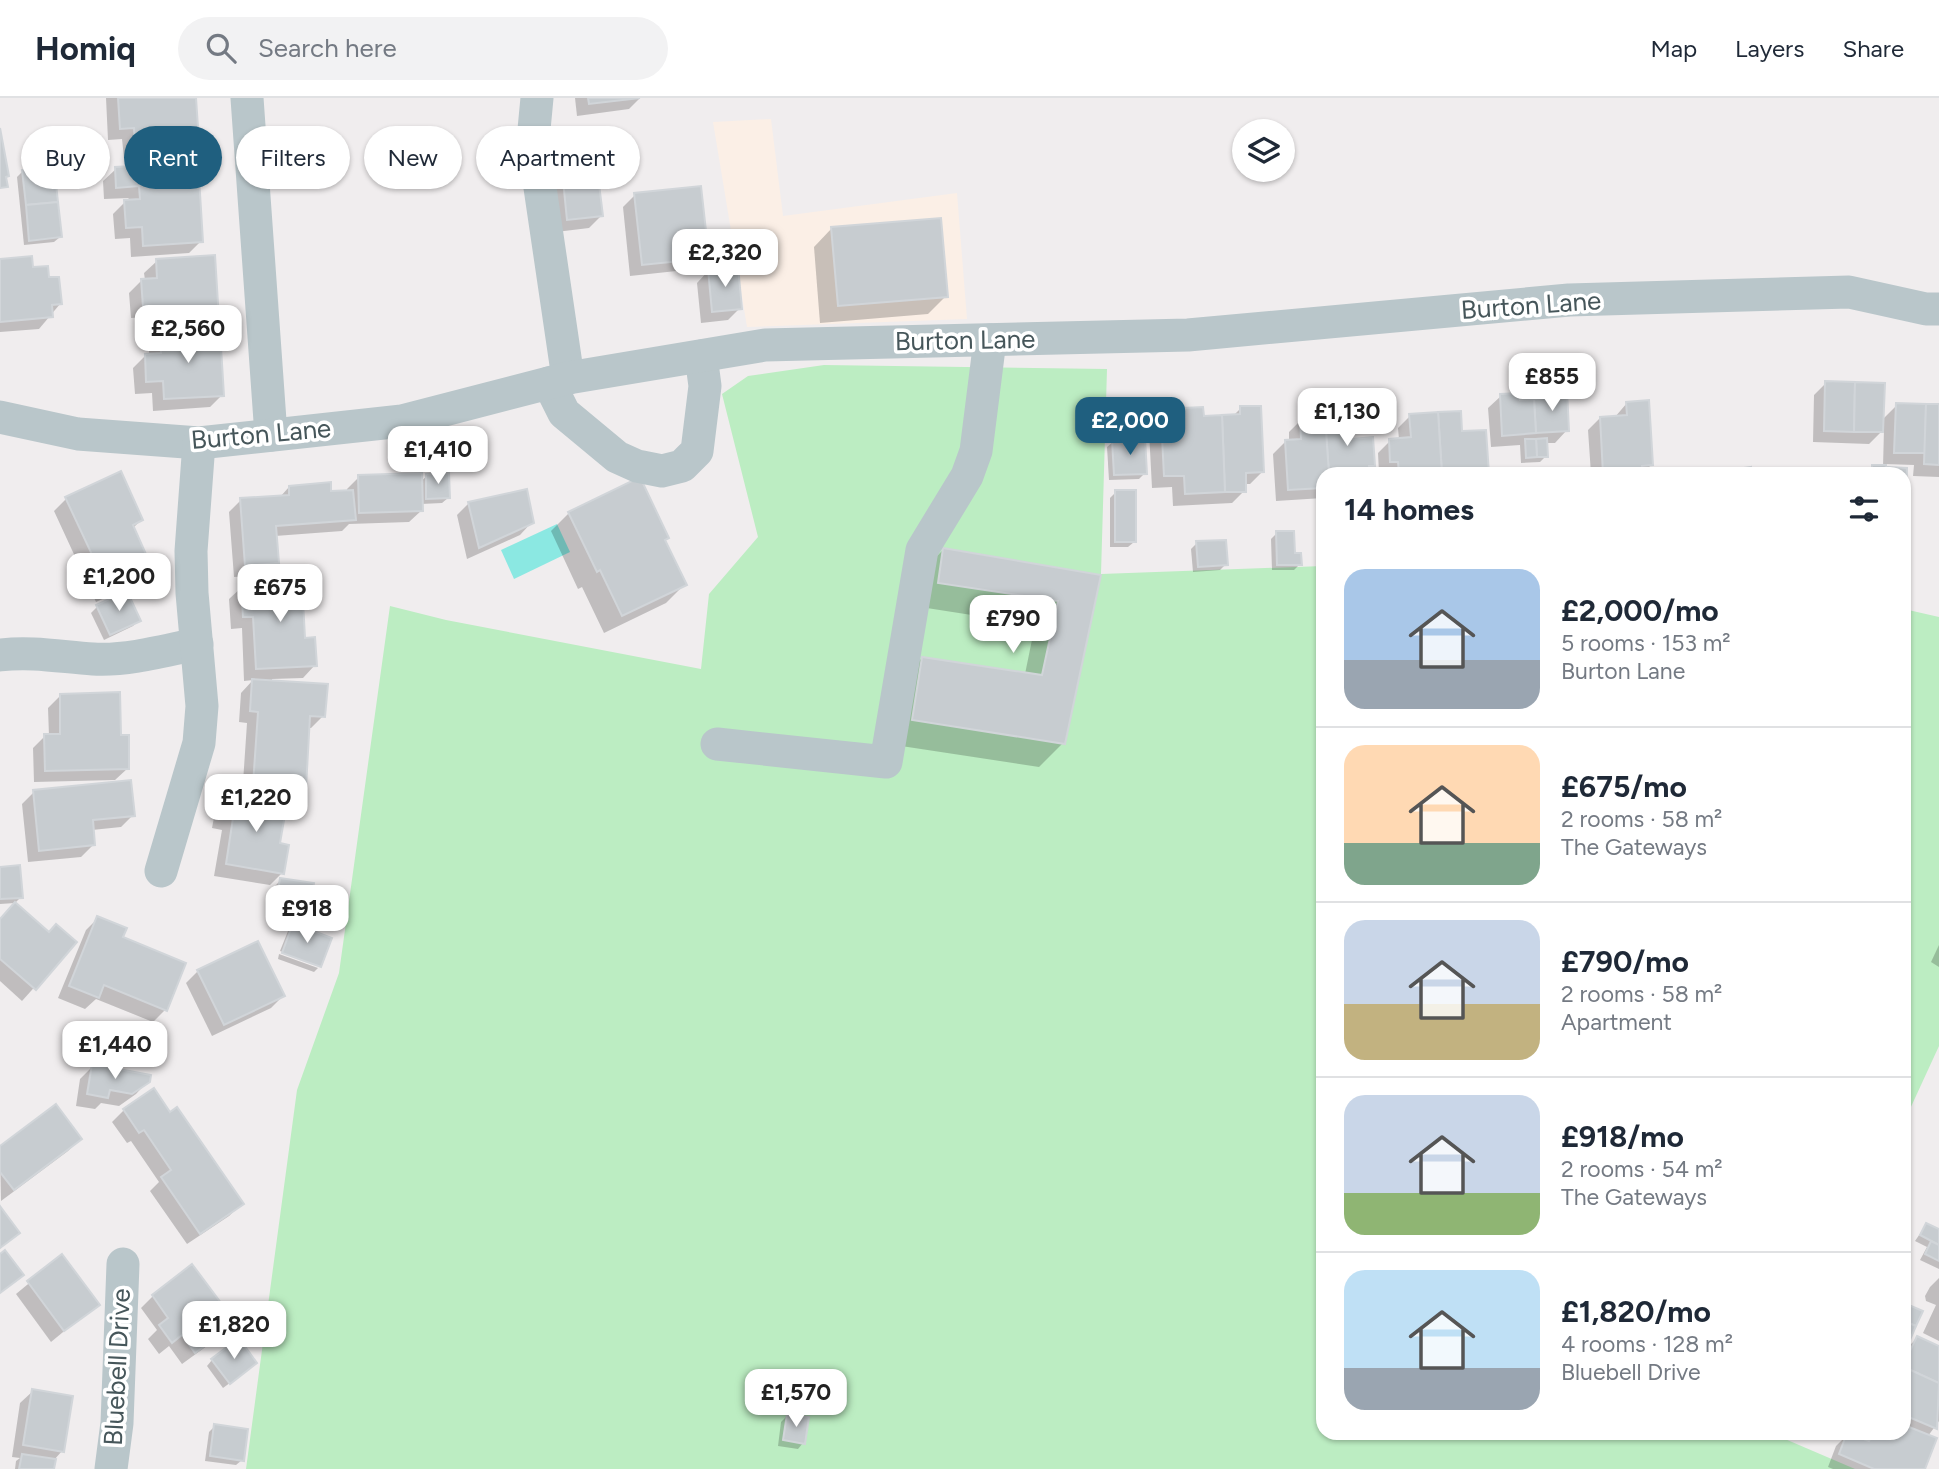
<!DOCTYPE html>
<meta charset="utf-8">
<style>
body{margin:0;font-family:Figtree,sans-serif;background:#f2f2f3;color:#1f2937;height:100vh;display:flex;flex-direction:column;font-size:26px;white-space:nowrap}
*{box-sizing:border-box;margin:0}
p{font-size:23px;color:#747a83}
.icon{flex:none;width:38px;height:38px;fill:none;stroke:currentColor;stroke-width:2;stroke-linecap:round;stroke-linejoin:round}
.map{position:relative;flex:1;overflow:hidden}
.panel{position:absolute;left:1316px;top:369px;width:595px;height:973px;display:flex;flex-direction:column;background:#fff;border-radius:21px;box-shadow:0 2px 5px #0004}
.panel>*{flex:none}
.hud{position:absolute;left:21px;top:28px;width:665px;height:63px;display:flex;gap:14px}
.tools{position:absolute;left:1232px;top:21px;display:grid;gap:14px}
.tools a{display:grid;place-items:center;width:63px;height:63px;border-radius:50%;background:#fff;box-shadow:0 2px 5px #0004;font-size:35px}
.price{position:absolute;translate:-50% -60px;padding:0 16px;border-radius:14px;background:#fff;color:#222;font-size:23px;line-height:46px;filter:drop-shadow(0 2px 4px #0008)}
.price::after{content:'';position:absolute;left:50%;top:42px;width:21px;height:16px;margin-left:-10px;background:inherit;clip-path:polygon(0 0,100% 0,50% 100%)}
.price.selected{background:#1f5f7f;color:#fff}
ul{padding:0;list-style:none}
li{display:flex;align-items:center;gap:21px;height:175px;padding:0 28px}
li+li{border-top:2px solid #e0e1e3}
li span{display:grid;place-items:center;flex:none;width:196px;height:140px;border-radius:21px;color:#555}
li>.icon{margin-inline-start:auto}
span .icon{width:84px;height:84px;fill:#fffc;stroke-width:1}
li b{font-size:30px}
h2{display:flex;justify-content:space-between;align-items:center;height:84px;padding:0 28px;font-size:30px}
.tag{padding:0 24px;border-radius:32px;background:#fff;box-shadow:0 2px 5px #0004;font-size:24px;line-height:63px}
.tag.selected{background:#1f5f7f;color:#fff}
header{display:flex;align-items:center;gap:42px;box-sizing:border-box;height:98px;padding:0 35px;background:#fff;border-bottom:2px solid #e0e1e3}
header strong{font-size:33px}
nav{display:flex;gap:38px;margin-inline-start:auto;font-size:24px}
.search{width:490px;height:63px;background:#f2f2f3;display:flex;align-items:center;gap:18px;box-sizing:border-box;padding:0 24px;border-radius:38px;color:#747a83;font-size:26px}
.map>svg:first-child{display:block}
</style>
<header>
<strong>Homiq</strong>
<div class="search"><svg class="icon" aria-label="search" viewBox="0 0 24 24"><circle cx="10" cy="10" r="6"/><path d="M15 15l6 6"/></svg>Search here</div>
<nav><a>Map</a><a>Layers</a><a>Share</a></nav>
</header>
<div class="map">
<svg width="1939" height="1371" viewBox="0 0 1939 1371">
<rect width="100%" height="100%" fill="#f0edee"/>
<path fill="#fbefe6" d="M771,21L783,118L957,95L967,221L747,229L713,24Z"/>
<g fill="#bcedc2">
<path d="M824,267L1107,271L1101,476L1323,468V1335H1771L1855,1371H246L297,992L339,875L390,508L446,522L701,571L709,496L758,439L722,296L748,278Z"/>
<path d="M1904,511L1939,519V948L1904,1024Z"/>
</g>
<path fill="#8be8e2" d="M557,426L570,454L514,481L501,452Z"/>
<g fill="#0003">
<path d="M106,0H194L197,43L185,56L124,60L122,41L108,42Z"/>
<path d="M575,0H640L629,11L577,18Z"/>
<path d="M116,71L170,83L201,143L189,155L131,159L130,140L115,141L113,116L129,100L104,101L103,83Z"/>
<path d="M23,73L60,139L54,144L24,147L17,79Z"/>
<path d="M564,84L602,117L589,130L556,134L551,96Z"/>
<path d="M635,97L707,159L695,171L630,178L623,109Z"/>
<path d="M832,130L946,198L928,216L820,225L814,149Z"/>
<path d="M157,163L218,221L203,235L222,297L210,309L153,313L152,295L135,296L133,270L145,258H149V250L163,236L148,237L147,219L131,220L129,195L142,182H145L144,175Z"/>
<path d="M0,164L31,171L48,181L60,206L39,231L0,234Z"/>
<path d="M709,172L740,210L728,222L701,225L697,185Z"/>
<path d="M1826,285L1882,322L1897,307L1939,308V379L1913,378L1914,367L1884,366V376H1867L1873,368L1883,369L1884,331L1869,346L1813,344L1814,297Z"/>
<path d="M1548,295L1567,332L1555,345H1545L1546,358L1540,364L1521,365L1520,347L1491,349L1488,310L1501,298L1518,304L1541,302Z"/>
<path d="M1627,305L1651,367L1642,376H1591L1588,332L1600,320L1615,319Z"/>
<path d="M1241,310L1262,374L1250,386H1244V393L1232,405L1173,408L1172,389L1152,390L1149,333L1162,321H1174L1184,311L1202,320L1233,318Z"/>
<path d="M1410,318L1461,335L1484,334L1487,376L1379,375L1378,355L1390,343L1399,342L1398,330Z"/>
<path d="M1301,322L1350,343L1373,367L1367,373V376H1323V400L1276,403L1273,356L1285,344H1289V334Z"/>
<path d="M1113,344L1145,375L1139,381L1109,382L1107,349Z"/>
<path d="M1889,371L1906,372L1904,408V376H1884Z"/>
<path d="M120,376L141,422L132,431L151,472L139,484L96,504L54,413L66,401Z"/>
<path d="M427,378L448,400L442,405L421,406L422,412L409,424L349,426L342,433L275,438L277,464L265,477L234,479L229,414L241,402L280,399L289,389L329,395L347,394V391L359,379L420,384Z"/>
<path d="M1116,394L1134,444L1128,449H1110V400Z"/>
<path d="M469,405L532,424L520,437L467,461L457,417Z"/>
<path d="M569,415L663,443L684,487L666,505L604,535L582,489L578,491L551,433Z"/>
<path d="M1277,435L1300,466L1294,472H1272L1271,441Z"/>
<path d="M1197,445L1226,466L1220,472L1193,474L1191,451Z"/>
<path d="M943,452L1099,478L1063,645L1039,669L888,646L898,585L922,560L1025,576L1035,527L914,508L919,476Z"/>
<path d="M242,489L311,501L302,510L304,541L315,567L303,580L272,581V584L323,618L311,630H307L304,689L292,701L258,699L278,746L282,775L270,787L214,778L222,732L212,730L216,709L228,697L242,699L247,625L239,624L241,595L253,582L244,583L242,530L231,531L229,501Z"/>
<path d="M97,509L138,523L133,528L104,542L91,515Z"/>
<path d="M60,598L119,639L128,670L115,682L34,684L33,650L45,638H49L48,610Z"/>
<path d="M34,694L133,717L121,729L92,732L93,747L81,759L28,764L22,706Z"/>
<path d="M0,771L21,799L15,805L0,806Z"/>
<path d="M281,782L307,816L302,822L271,817L275,788Z"/>
<path d="M98,820L121,840L165,912L153,924L96,901L85,911L58,900L86,832Z"/>
<path d="M0,822L75,844L22,903L0,883Z"/>
<path d="M293,827L330,841L319,869V867L280,853L288,833Z"/>
<path d="M1939,847V869L1931,864Z"/>
<path d="M279,856L318,870L314,874L278,861Z"/>
<path d="M198,873L283,898L271,910L212,938L186,885Z"/>
<path d="M93,968L148,983L136,996L119,1008L101,1005L95,1011L76,1008L80,981Z"/>
<path d="M124,1012L170,1016L241,1106L229,1118L187,1146L150,1093L159,1084L131,1043L127,1045L112,1024Z"/>
<path d="M80,1041L68,1053L1,1103L0,1050Z"/>
<path d="M1926,1127L1939,1133V1171L1920,1162L1927,1149L1915,1143Z"/>
<path d="M62,1158L97,1206L51,1244L16,1196Z"/>
<path d="M1939,1180V1243L1923,1235L1936,1207L1926,1203L1925,1198L1930,1189Z"/>
<path d="M153,1198L234,1225L222,1237L182,1266L169,1248L159,1256L148,1241L157,1232L141,1210Z"/>
<path d="M1918,1240L1939,1250V1323L1928,1338L1923,1371H1833L1828,1369L1836,1348L1848,1336L1864,1342L1867,1335H1904V1252Z"/>
<path d="M212,1262L250,1270L223,1290L207,1268Z"/>
<path d="M33,1293L62,1353L54,1362L52,1371H15L16,1363L20,1360L12,1359L20,1305Z"/>
<path d="M787,1318L803,1345L798,1351L778,1348L781,1324Z"/>
<path d="M215,1328L242,1362L236,1367L205,1363L209,1334Z"/>
</g>
<g fill="#c7ccd0" stroke="#d1d5d9" stroke-width="2">
<path d="M118,0H196L199,44L135,48L134,30L120,31Z"/>
<path d="M588,0H640L589,6Z"/>
<path d="M0,30L9,78L6,79L8,89L0,90Z"/>
<path d="M170,66L171,81L199,79L203,144L143,148L142,129L126,130L124,102L140,101L139,88L116,90L115,69Z"/>
<path d="M54,68L58,104L26,107L22,72Z"/>
<path d="M598,78L603,118L567,122L563,82Z"/>
<path d="M701,88L709,160L642,167L634,95Z"/>
<path d="M58,104L62,139L29,143L26,107Z"/>
<path d="M941,120L948,199L838,208L831,129Z"/>
<path d="M215,157L219,222L160,226L159,208L143,209L141,181L157,180L156,161Z"/>
<path d="M32,158L33,169L48,168L49,179H59L62,206L52,207L53,219L0,224V161Z"/>
<path d="M738,168L742,211L712,214L708,171Z"/>
<path d="M220,233L224,298L164,301L163,283L146,284L145,256L161,255L160,236Z"/>
<path d="M1825,283L1855,284L1854,334L1824,333Z"/>
<path d="M1855,284L1885,285L1883,334H1854Z"/>
<path d="M1567,292L1569,333L1536,335L1534,301L1548,300V293Z"/>
<path d="M1520,295V302L1534,301L1536,335L1502,338L1500,296Z"/>
<path d="M1649,302L1653,367L1642,368V376H1603L1600,319L1627,317L1626,304Z"/>
<path d="M1896,305L1926,306L1925,355H1894Z"/>
<path d="M1926,306H1939V367L1924,366Z"/>
<path d="M1240,308H1261L1264,374L1246,375V394H1225L1222,317L1240,316Z"/>
<path d="M1203,309L1204,318L1222,317L1225,394L1185,396L1184,378H1164L1161,319H1184L1183,310Z"/>
<path d="M1461,313L1462,333L1486,332L1489,376H1442L1438,314Z"/>
<path d="M1438,314L1442,376H1399L1398,364H1390L1389,341L1411,339L1409,316Z"/>
<path d="M1350,317L1352,341L1373,339L1375,368H1369V376H1329L1325,319Z"/>
<path d="M1325,319L1329,376H1323V390L1288,392L1285,342L1301,341L1300,320Z"/>
<path d="M1145,340L1147,376L1114,377L1112,342Z"/>
<path d="M1547,340L1548,359H1537L1536,341Z"/>
<path d="M1525,341H1536L1537,359L1526,360Z"/>
<path d="M1872,367H1886L1885,376H1872Z"/>
<path d="M1751,369V376H1703Z"/>
<path d="M1888,369L1907,370L1906,409L1904,376H1888Z"/>
<path d="M121,373L143,422L133,427L153,472L109,493L65,399Z"/>
<path d="M422,375L423,413L359,415L358,377Z"/>
<path d="M449,375L450,400L426,401V376Z"/>
<path d="M640,379L669,440L665,442L687,487L622,518L600,472L597,474L568,414Z"/>
<path d="M331,384V393L353,392L356,422L276,428L279,465L245,468L240,400L289,397V388Z"/>
<path d="M527,391L534,425L479,450L468,404Z"/>
<rect x="1115" y="392" width="21" height="52"/>
<path d="M1276,433H1294L1295,455H1301L1302,467H1277Z"/>
<path d="M1226,442L1228,467L1198,469L1196,443Z"/>
<path d="M943,450L1101,477L1065,646L912,622L922,559L1042,577L1058,503L938,485Z"/>
<path d="M312,483L313,502L303,503L305,540L315,539L317,568L256,571L253,519H243L241,487Z"/>
<path d="M127,493L141,523L110,537L96,507Z"/>
<path d="M252,581L328,586L325,619L310,618L306,690L253,687L258,614L250,613Z"/>
<path d="M120,594L121,637H129V671L45,673L44,636H60V596Z"/>
<path d="M131,682L135,718L93,722L95,747L39,753L33,692Z"/>
<path d="M227,695L287,705L280,745L289,747L284,776L226,766L233,720L224,718Z"/>
<path d="M20,767L23,800L0,801V769Z"/>
<path d="M280,780L314,785L309,817L275,811Z"/>
<path d="M15,804L49,834L56,826L77,844L36,892L0,861V821Z"/>
<path d="M97,818L127,830L123,839L186,865L167,913L104,887L99,900L69,888Z"/>
<path d="M293,825L332,840L321,869L282,855Z"/>
<path d="M258,843L285,898L224,927L197,872Z"/>
<path d="M92,966L151,977L150,984L132,996L110,992L108,1000L87,996Z"/>
<path d="M154,990L170,1014L177,1009L244,1106L200,1136L161,1079L171,1072L144,1032L139,1035L123,1011Z"/>
<path d="M56,1006L82,1041L14,1092L0,1074V1048Z"/>
<path d="M0,1108L20,1135L0,1150Z"/>
<path d="M1926,1125L1939,1131V1147L1920,1137Z"/>
<path d="M1931,1143L1939,1147V1163L1925,1156Z"/>
<path d="M5,1152L24,1177L0,1195V1156Z"/>
<path d="M62,1156L100,1207L64,1233L27,1183Z"/>
<path d="M192,1166L236,1225L195,1255L182,1237L172,1245L159,1227L168,1220L152,1197Z"/>
<path d="M1904,1205L1923,1213L1916,1228L1904,1223Z"/>
<path d="M1904,1223L1916,1228L1910,1242L1904,1239Z"/>
<path d="M1917,1238L1939,1248V1285L1904,1269V1250L1910,1253Z"/>
<path d="M239,1240L257,1265L230,1286L211,1261Z"/>
<path d="M1904,1269L1939,1285L1937,1331L1904,1317Z"/>
<path d="M32,1291L73,1298L64,1354L23,1347Z"/>
<path d="M787,1316L809,1319L805,1346L783,1342Z"/>
<path d="M214,1326L248,1331L244,1363L210,1358Z"/>
<path d="M1904,1327L1937,1340L1925,1371H1874L1839,1356L1847,1335L1869,1343L1873,1335H1904Z"/>
<path d="M22,1356L56,1361L54,1371H19Z"/>
</g>
<g fill="none" stroke-linecap="round" stroke-linejoin="round">
<g stroke="#b9c6ca" stroke-width="33">
<path d="M247,0L271,337"/>
<path d="M537,0L533,42L568,280"/>
<path d="M549,285L564,315L617,359L637,368L662,373L682,368L697,353L705,288L701,258"/>
<path d="M0,319L78,336L199,345L402,323L568,280L765,247L1188,237L1569,202L1849,194L1926,211H1939"/>
<path d="M0,557C32,553 62,559 93,561C127,563 164,553 197,546"/>
<path d="M717,646L886,664L922,452L967,378L976,353L990,242"/>
<path d="M161,773L199,645L202,608L192,495L191,453L199,345"/>
<path d="M111,1371L117,1325L123,1166"/>
</g>
</g>
<g text-anchor="middle" dominant-baseline="central" stroke-width="7" stroke-linejoin="round" paint-order="stroke">
<g font-size="26" fill="#46565a" stroke="#fff">
<text transform="translate(1531 207) rotate(-4)">Burton Lane</text>
<text transform="translate(965 242) rotate(-1)">Burton Lane</text>
<text transform="translate(261 336) rotate(-5)">Burton Lane</text>
<text transform="translate(117 1269) rotate(-87)">Bluebell Drive</text>
</g>
</g>
</svg>
<div class="tools">
<a><svg class="icon" aria-label="layers" viewBox="0 0 24 24"><path d="M12 4l9 5-9 5-9-5zM3 14l9 5 9-5"/></svg></a>
</div>
<b class="price" style="left:725px;top:191px">£2,320</b>
<b class="price" style="left:188px;top:267px">£2,560</b>
<b class="price" style="left:1552px;top:315px">£855</b>
<b class="price" style="left:1347px;top:350px">£1,130</b>
<b class="price selected" style="left:1130px;top:359px">£2,000</b>
<b class="price" style="left:438px;top:388px">£1,410</b>
<b class="price" style="left:119px;top:515px">£1,200</b>
<b class="price" style="left:280px;top:526px">£675</b>
<b class="price" style="left:1013px;top:557px">£790</b>
<b class="price" style="left:256px;top:736px">£1,220</b>
<b class="price" style="left:307px;top:847px">£918</b>
<b class="price" style="left:115px;top:983px">£1,440</b>
<b class="price" style="left:234px;top:1263px">£1,820</b>
<b class="price" style="left:796px;top:1331px">£1,570</b>
<div class="hud">
<a class="tag">Buy</a>
<a class="tag selected">Rent</a>
<a class="tag">Filters</a>
<a class="tag">New</a>
<a class="tag">Apartment</a>
</div>
<section class="panel">
<h2>14 homes<svg class="icon" aria-label="filters" viewBox="0 0 24 24"><path d="M4 7h16M4 17h16"/><circle cx="9" cy="7" r="2"/><circle cx="15" cy="17" r="2"/></svg></h2>
<ul>
<li><span style="background:linear-gradient(#a9c7e8 65%,#9aa5b1 0)"><svg class="icon" aria-label="home" viewBox="0 0 24 24"><path d="M3 11l9-7 9 7M6 9v11h12V9"/></svg></span><div><b>£2,000/mo</b><p>5 rooms · 153 m²</p><p>Burton Lane</p></div></li>
<li><span style="background:linear-gradient(#ffd9b3 70%,#7fa58c 0)"><svg class="icon" aria-label="home" viewBox="0 0 24 24"><path d="M3 11l9-7 9 7M6 9v11h12V9"/></svg></span><div><b>£675/mo</b><p>2 rooms · 58 m²</p><p>The Gateways</p></div></li>
<li><span style="background:linear-gradient(#c9d6e8 60%,#c2b280 0)"><svg class="icon" aria-label="home" viewBox="0 0 24 24"><path d="M3 11l9-7 9 7M6 9v11h12V9"/></svg></span><div><b>£790/mo</b><p>2 rooms · 58 m²</p><p>Apartment</p></div></li>
<li><span style="background:linear-gradient(#c9d6e8 70%,#8fb573 0)"><svg class="icon" aria-label="home" viewBox="0 0 24 24"><path d="M3 11l9-7 9 7M6 9v11h12V9"/></svg></span><div><b>£918/mo</b><p>2 rooms · 54 m²</p><p>The Gateways</p></div></li>
<li><span style="background:linear-gradient(#bfe0f5 70%,#9aa5b1 0)"><svg class="icon" aria-label="home" viewBox="0 0 24 24"><path d="M3 11l9-7 9 7M6 9v11h12V9"/></svg></span><div><b>£1,820/mo</b><p>4 rooms · 128 m²</p><p>Bluebell Drive</p></div></li>
</ul>
</section>
</div>
